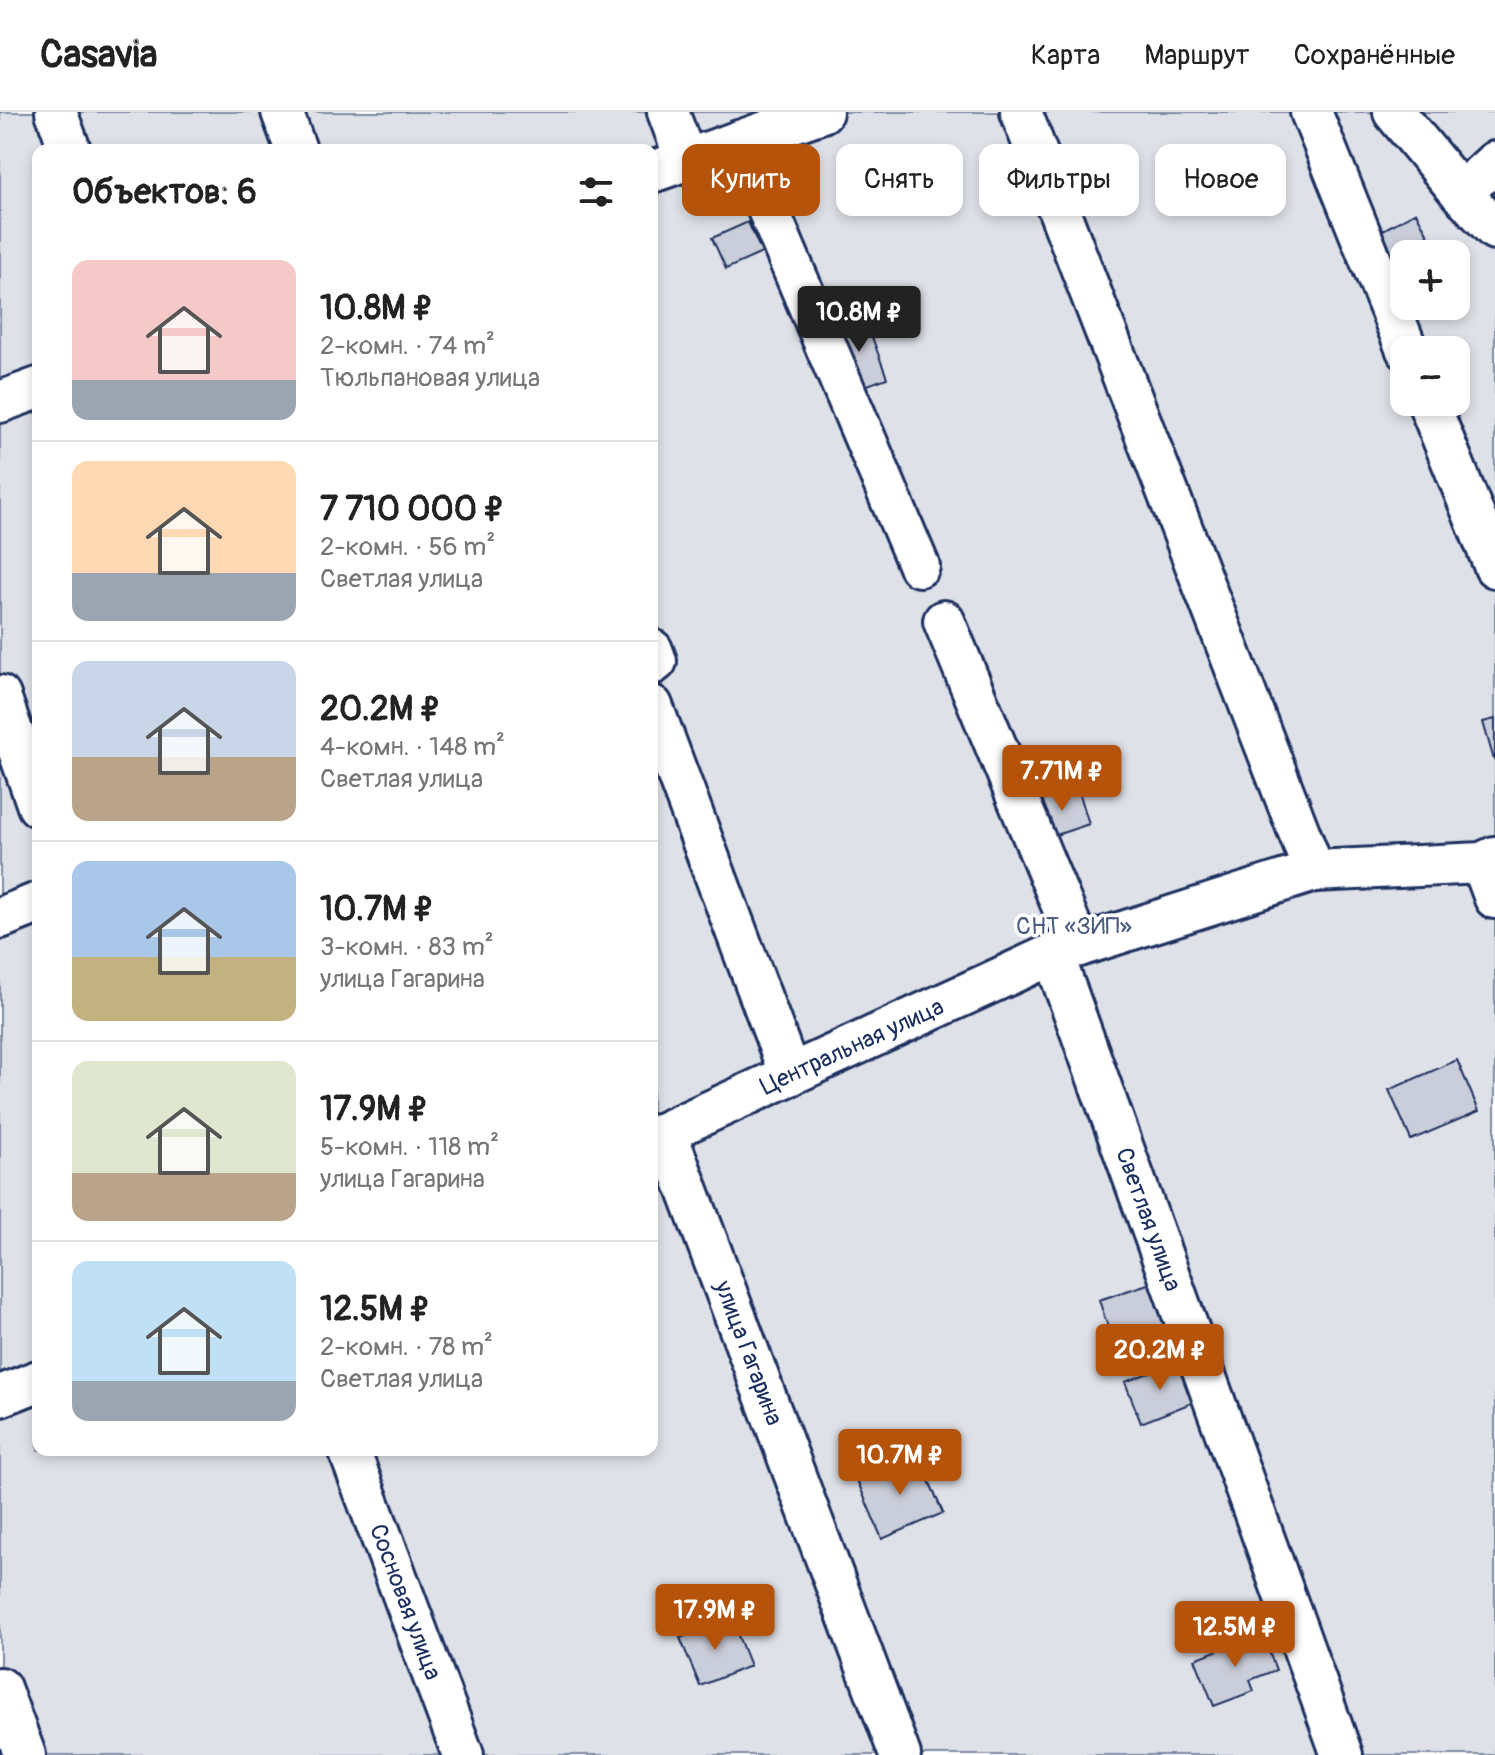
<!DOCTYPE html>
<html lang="ru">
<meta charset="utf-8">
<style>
body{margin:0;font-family:Pangolin,sans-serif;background:#f2f2f2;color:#222;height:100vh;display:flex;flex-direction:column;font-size:30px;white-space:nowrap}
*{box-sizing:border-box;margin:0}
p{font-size:26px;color:#767676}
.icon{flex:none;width:44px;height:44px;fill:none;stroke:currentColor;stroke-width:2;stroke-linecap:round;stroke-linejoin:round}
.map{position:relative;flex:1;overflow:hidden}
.sheet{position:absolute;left:32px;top:32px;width:626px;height:1312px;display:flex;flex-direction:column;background:#fff;border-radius:16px;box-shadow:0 4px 12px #0003}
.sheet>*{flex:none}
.hud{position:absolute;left:682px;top:32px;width:692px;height:72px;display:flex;gap:16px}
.tools{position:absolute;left:1390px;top:128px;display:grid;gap:16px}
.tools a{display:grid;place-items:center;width:80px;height:80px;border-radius:16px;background:#fff;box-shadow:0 4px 12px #0003;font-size:40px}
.price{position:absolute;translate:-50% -68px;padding:0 18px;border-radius:8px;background:#b45309;color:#fff;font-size:26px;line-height:52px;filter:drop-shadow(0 2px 4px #0008)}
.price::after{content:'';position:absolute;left:50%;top:48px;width:24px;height:18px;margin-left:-12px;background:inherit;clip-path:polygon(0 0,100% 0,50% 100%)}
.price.selected{background:#222;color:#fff}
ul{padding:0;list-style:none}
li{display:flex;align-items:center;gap:24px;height:200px;padding:0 40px}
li+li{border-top:2px solid #e0e0e0}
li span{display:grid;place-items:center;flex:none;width:224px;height:160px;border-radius:16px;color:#555}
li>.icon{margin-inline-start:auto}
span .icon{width:96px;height:96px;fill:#fffc;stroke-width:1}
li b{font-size:34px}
h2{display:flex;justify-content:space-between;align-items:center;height:96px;padding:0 40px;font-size:34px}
.pill{padding:0 28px;border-radius:16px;background:#fff;box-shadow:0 4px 12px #0003;font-size:28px;line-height:72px}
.pill.selected{background:#b45309;color:#fff}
header{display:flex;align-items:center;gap:48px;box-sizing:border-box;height:112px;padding:0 40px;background:#fff;border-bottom:2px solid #e0e0e0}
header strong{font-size:38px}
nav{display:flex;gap:44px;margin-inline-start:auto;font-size:28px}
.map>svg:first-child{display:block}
</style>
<header>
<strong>Casavia</strong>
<nav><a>Карта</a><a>Маршрут</a><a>Сохранённые</a></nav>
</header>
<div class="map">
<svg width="1495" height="1643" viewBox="0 0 1495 1643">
<rect width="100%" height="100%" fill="#fff"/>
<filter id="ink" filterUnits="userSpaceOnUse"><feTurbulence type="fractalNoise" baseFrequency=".0125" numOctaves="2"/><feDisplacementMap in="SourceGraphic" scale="16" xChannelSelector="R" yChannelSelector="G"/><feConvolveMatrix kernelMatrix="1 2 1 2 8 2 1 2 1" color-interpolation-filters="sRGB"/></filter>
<g filter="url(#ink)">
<path fill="#dee1e7" stroke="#7c88a2" stroke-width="2" fill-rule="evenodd" d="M0,0H1495V1643H0ZM38,38H652V1338H38ZM1404,142H1456V194H1404ZM1404,238H1456V290H1404Z"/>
<g fill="#caceda" stroke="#1b2f5e" stroke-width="2">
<path d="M1416,100L1438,142H1404V175L1398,178L1370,125Z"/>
<path d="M748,110L762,141L726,157L712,126Z"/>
<path d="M865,206L887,266L854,278L831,218Z"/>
<path d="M1495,607V648H1494L1483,610Z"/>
<path d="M1078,676L1089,712L1047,726L1036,690Z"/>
<path d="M1457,948L1479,999L1411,1028L1389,978Z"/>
<path d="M1157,1169L1172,1216L1115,1236L1099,1188Z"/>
<path d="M1179,1249L1194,1290L1141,1311L1125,1270Z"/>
<path d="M918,1343L943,1401L882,1427L857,1368Z"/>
<path d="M731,1506L750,1554L700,1574L680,1526Z"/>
<path d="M1262,1521L1276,1558L1250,1568L1254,1579L1214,1594L1195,1547Z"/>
</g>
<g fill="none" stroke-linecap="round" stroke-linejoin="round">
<g stroke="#1b2f5e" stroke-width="46">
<g id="minor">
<path d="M56,0L70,38"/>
<path d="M282,0L296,38"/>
<path d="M668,0L686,48"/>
<path d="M1021,0L1314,759"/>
<path d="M1311,0L1407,238"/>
<path d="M1394,0L1461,81L1495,117"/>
<path d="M739,29L919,454"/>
<path d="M652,60L822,0"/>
<path d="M1461,81L1495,50"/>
<path d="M0,290L38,276"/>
<path d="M1428,290L1495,455"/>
<path d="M944,509L1079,834"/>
<path d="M652,538L656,549L652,552"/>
<path d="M0,584L38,694"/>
<path d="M652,594L790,963"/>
<path d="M1482,751L1495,786"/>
<path d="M0,806L38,791"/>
<path id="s1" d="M1053,842L1342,1643"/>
<path id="s2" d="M666,1020L900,1643"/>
<path id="s3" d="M652,1026L1053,842L1079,834L1314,759L1482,751L1495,745"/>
<path d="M0,1284L38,1269"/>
<path id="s4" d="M349,1338L463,1643"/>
<path d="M0,1576L25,1643"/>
</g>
</g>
<use href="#minor" stroke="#fff" stroke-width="40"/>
</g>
</g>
<g text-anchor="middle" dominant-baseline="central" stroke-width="7" stroke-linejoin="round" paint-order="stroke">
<g font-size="24" fill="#4c5c80" stroke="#fff">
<text x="1074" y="814">СНТ «ЗИП»</text>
</g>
<g font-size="24" fill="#1b2f5e" stroke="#fff">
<text stroke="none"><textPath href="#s3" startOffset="220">Центральная улица</textPath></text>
<text stroke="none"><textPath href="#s1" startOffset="282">Светлая улица</textPath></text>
<text stroke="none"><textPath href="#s2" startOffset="236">улица Гагарина</textPath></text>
<text stroke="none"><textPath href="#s4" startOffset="162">Сосновая улица</textPath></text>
</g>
</g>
</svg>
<div class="tools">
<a>+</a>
<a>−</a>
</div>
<b class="price selected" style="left:859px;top:242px">10.8M ₽</b>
<b class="price" style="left:1062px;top:701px">7.71M ₽</b>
<b class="price" style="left:1160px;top:1280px">20.2M ₽</b>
<b class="price" style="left:900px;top:1385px">10.7M ₽</b>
<b class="price" style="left:715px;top:1540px">17.9M ₽</b>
<b class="price" style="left:1235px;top:1557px">12.5M ₽</b>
<div class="hud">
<a class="pill selected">Купить</a>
<a class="pill">Снять</a>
<a class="pill">Фильтры</a>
<a class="pill">Новое</a>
</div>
<section class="sheet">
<h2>Объектов: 6<svg class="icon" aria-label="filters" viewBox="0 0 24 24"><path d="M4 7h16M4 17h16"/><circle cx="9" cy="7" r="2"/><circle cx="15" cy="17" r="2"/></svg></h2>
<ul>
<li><span style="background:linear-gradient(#f6c9c9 75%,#9aa5b1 0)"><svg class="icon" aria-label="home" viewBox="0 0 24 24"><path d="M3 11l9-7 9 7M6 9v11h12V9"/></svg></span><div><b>10.8M ₽</b><p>2-комн. · 74 m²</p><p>Тюльпановая улица</p></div></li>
<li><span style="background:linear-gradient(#ffd9b3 70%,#9aa5b1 0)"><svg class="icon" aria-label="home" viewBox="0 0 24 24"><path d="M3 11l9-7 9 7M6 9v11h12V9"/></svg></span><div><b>7 710 000 ₽</b><p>2-комн. · 56 m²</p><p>Светлая улица</p></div></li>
<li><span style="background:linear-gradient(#c9d6e8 60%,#b9a48a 0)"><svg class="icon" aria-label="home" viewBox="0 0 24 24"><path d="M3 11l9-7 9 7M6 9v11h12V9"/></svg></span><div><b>20.2M ₽</b><p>4-комн. · 148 m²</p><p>Светлая улица</p></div></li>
<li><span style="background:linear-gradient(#a9c7e8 60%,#c2b280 0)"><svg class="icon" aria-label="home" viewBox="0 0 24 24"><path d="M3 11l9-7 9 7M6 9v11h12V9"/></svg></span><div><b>10.7M ₽</b><p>3-комн. · 83 m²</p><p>улица Гагарина</p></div></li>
<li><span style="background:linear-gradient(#dfe7d0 70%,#b9a48a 0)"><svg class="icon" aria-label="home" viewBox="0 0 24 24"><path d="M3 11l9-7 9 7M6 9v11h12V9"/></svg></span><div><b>17.9M ₽</b><p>5-комн. · 118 m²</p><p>улица Гагарина</p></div></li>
<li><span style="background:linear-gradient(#bfe0f5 75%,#9aa5b1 0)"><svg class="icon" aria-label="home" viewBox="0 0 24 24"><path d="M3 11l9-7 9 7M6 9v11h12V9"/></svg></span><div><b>12.5M ₽</b><p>2-комн. · 78 m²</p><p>Светлая улица</p></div></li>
</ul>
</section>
</div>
